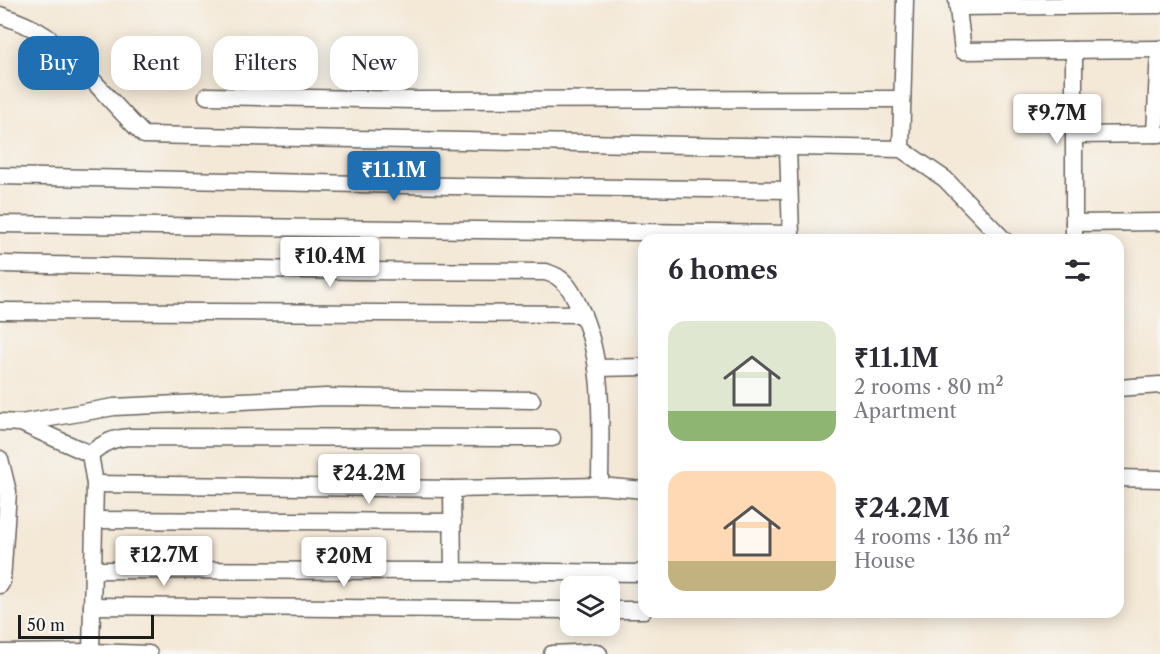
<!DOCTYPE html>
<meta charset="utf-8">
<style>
body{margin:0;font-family:"Libre Caslon Text",serif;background:#f7f7f7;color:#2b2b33;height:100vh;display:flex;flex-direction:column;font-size:22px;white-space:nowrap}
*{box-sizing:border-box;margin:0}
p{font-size:20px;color:#7c7c81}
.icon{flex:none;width:33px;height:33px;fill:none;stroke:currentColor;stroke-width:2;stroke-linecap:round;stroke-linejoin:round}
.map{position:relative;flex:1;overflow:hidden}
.details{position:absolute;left:638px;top:234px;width:486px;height:384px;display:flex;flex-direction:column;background:#fff;border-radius:18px;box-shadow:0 3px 15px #0003}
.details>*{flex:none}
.top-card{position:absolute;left:18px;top:36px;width:530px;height:54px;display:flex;gap:12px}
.fabs{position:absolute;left:560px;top:576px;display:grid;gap:12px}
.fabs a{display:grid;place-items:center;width:60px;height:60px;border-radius:12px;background:#fff;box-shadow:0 3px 15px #0003;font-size:30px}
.scale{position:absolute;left:18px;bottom:15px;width:136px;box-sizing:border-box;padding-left:6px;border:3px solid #1c1c1c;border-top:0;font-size:16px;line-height:21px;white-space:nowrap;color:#1c1c1c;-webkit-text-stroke:4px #f6f6f2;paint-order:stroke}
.price{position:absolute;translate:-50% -51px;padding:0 14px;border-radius:6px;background:#fff;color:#222;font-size:20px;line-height:39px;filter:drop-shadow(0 2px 3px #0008)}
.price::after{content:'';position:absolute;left:50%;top:36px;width:18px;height:14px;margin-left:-9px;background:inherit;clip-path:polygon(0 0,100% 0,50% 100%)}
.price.selected{background:#1f6fb2;color:#fff}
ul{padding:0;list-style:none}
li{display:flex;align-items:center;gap:18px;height:150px;padding:0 30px}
li span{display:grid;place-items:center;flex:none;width:168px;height:120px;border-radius:18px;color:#555}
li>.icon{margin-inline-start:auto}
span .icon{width:72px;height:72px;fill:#fffc;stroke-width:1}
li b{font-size:26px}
h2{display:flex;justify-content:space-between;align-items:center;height:72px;padding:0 30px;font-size:26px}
.tag{padding:0 21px;border-radius:18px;background:#fff;box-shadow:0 3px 15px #0003;font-size:21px;line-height:54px}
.tag.selected{background:#1f6fb2;color:#fff}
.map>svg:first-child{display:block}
</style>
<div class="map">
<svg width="1160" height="654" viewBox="0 0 1160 654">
<rect width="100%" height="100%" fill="#f6f6f2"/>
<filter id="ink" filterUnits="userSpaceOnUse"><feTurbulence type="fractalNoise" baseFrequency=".0167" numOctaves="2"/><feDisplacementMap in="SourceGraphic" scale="12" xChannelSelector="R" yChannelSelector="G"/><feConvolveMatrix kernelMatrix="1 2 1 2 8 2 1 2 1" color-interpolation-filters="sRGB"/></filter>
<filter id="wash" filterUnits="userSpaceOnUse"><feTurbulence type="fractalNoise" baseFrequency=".008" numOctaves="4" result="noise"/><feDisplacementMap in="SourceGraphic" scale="24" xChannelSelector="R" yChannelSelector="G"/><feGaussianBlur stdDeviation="1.35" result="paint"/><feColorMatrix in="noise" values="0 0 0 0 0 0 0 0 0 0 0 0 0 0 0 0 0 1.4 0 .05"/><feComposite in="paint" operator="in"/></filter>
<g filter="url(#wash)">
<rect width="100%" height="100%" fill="#f4e8d6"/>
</g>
<g filter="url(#ink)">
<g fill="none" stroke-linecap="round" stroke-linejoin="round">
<g stroke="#68635d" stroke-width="19">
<g id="street">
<path d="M957,0L963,51L1160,49"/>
<path d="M959,7L1160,5"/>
<path d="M0,15C20,22 41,30 57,45C88,72 114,106 144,135L901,149L945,179L1004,240"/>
<path d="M1074,50V240"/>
<path d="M207,96L412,100L902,99"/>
<path d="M1155,134L1159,49"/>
<path d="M1074,135L1160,134"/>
<path d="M901,149L905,0"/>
<path d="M0,176L451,186L789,190"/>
<path d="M1074,223L1160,222"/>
<path d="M0,224L791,234L788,148"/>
<path d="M0,264L355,271L546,272C550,274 556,275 559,278C568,284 573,294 578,304C606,360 600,426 600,486"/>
<path d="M0,311L583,314"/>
<path d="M597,368L644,367"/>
<path d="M1118,388L1160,385"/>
<path d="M0,422L21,423L90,454L95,484L91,652"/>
<path d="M21,423L114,407L326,397L532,400"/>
<path d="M90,454C103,443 113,438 130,437L552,438"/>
<path d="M0,459L8,492L2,581L0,585"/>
<path d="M1118,478L1160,479"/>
<path d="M95,484L452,489L600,486L644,490"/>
<path d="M452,489L453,571L644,573"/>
<path d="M95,520L453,522"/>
<path d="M93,570L453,571"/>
<path d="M92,606L570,610"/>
<path d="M609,610H644"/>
<path d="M0,653L91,652L149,654"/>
<path d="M552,654L596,652L599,654"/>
</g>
</g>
<use href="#street" stroke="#fff" stroke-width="16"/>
</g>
</g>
</svg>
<div class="fabs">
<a><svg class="icon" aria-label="layers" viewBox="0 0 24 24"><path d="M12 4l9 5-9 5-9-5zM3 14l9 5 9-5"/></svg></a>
</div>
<div class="scale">50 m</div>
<b class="price" style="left:1057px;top:145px">₹9.7M</b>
<b class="price selected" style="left:394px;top:202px">₹11.1M</b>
<b class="price" style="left:330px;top:288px">₹10.4M</b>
<b class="price" style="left:369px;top:505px">₹24.2M</b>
<b class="price" style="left:164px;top:587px">₹12.7M</b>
<b class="price" style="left:344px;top:588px">₹20M</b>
<div class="top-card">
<a class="tag selected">Buy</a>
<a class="tag">Rent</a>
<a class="tag">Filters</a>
<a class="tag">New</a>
</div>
<section class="details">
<h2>6 homes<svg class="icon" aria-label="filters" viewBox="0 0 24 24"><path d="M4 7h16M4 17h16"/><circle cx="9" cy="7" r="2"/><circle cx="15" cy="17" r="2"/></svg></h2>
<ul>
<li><span style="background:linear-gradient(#dfe7d0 75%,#8fb573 0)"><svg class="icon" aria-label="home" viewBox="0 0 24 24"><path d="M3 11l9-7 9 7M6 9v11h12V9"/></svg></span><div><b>₹11.1M</b><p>2 rooms · 80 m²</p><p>Apartment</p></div></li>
<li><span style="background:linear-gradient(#ffd9b3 75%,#c2b280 0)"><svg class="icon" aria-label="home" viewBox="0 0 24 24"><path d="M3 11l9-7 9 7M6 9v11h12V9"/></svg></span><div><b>₹24.2M</b><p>4 rooms · 136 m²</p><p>House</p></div></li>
</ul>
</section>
</div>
